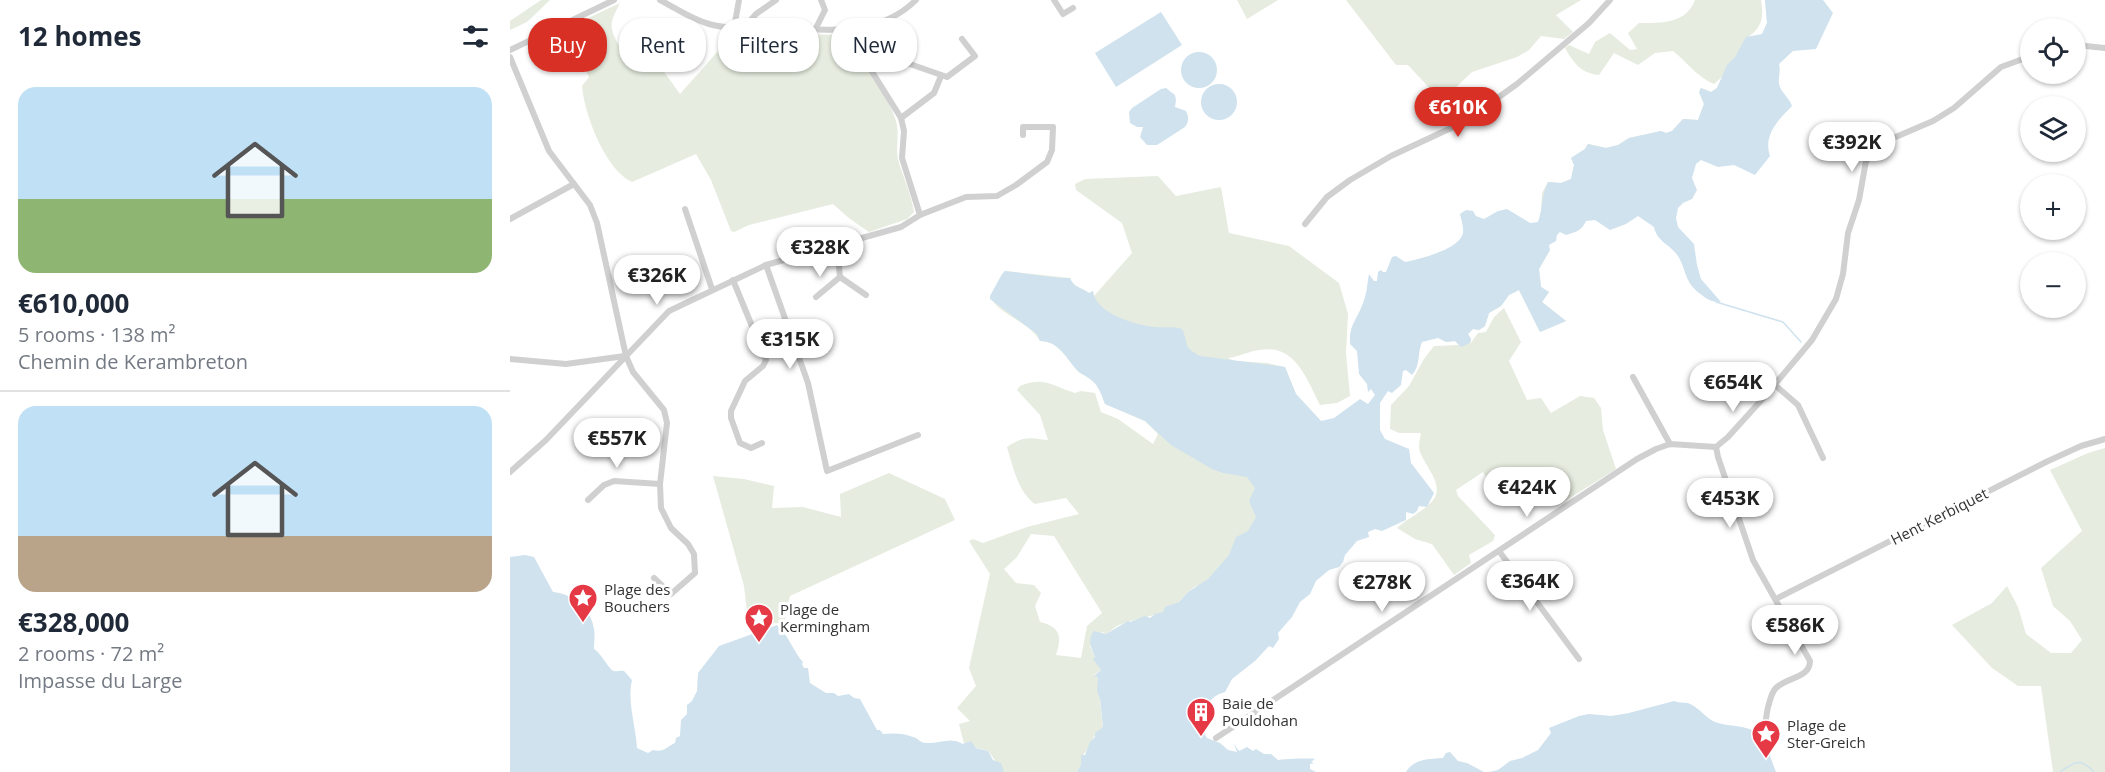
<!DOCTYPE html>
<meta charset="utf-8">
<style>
body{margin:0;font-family:"Open Sans",sans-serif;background:#f6f6f7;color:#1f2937;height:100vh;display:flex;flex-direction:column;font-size:22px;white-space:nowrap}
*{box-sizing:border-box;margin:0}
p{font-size:20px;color:#747a83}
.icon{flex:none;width:33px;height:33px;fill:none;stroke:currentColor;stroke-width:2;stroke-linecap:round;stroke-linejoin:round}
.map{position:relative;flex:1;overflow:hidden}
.side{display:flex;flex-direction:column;background:#fff;width:510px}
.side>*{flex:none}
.top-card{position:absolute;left:18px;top:18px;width:570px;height:54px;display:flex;gap:12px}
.controls{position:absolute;left:1510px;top:18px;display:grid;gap:12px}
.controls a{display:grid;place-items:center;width:66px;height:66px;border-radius:50%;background:#fff;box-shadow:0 2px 4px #0004;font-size:30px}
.price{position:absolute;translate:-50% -51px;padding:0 14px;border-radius:21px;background:#fff;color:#222;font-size:20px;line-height:39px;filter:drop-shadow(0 2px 3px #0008)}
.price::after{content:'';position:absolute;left:50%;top:36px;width:18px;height:14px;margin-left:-9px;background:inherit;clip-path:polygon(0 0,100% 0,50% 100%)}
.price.on{background:#d93025;color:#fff}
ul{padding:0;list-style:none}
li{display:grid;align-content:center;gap:12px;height:318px;padding:0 18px}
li+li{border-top:2px solid #e0e1e3}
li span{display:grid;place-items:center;height:186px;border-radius:18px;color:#555}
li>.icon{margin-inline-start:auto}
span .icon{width:108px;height:108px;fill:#fffc;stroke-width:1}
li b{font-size:26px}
h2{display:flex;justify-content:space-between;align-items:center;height:72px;padding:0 18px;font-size:26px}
.chip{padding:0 21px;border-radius:24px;background:#fff;box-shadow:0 2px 4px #0004;font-size:21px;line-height:54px}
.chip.on{background:#d93025;color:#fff}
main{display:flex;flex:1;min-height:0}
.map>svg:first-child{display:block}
</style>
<main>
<section class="side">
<h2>12 homes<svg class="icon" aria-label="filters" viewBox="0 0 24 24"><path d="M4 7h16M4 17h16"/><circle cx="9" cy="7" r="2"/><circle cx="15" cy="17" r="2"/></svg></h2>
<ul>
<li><span style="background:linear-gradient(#bfe0f5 60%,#8fb573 0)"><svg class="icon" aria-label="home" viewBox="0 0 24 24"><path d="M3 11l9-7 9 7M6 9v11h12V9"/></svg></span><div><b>€610,000</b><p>5 rooms · 138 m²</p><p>Chemin de Kerambreton</p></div></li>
<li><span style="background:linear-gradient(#bfe0f5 70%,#b9a48a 0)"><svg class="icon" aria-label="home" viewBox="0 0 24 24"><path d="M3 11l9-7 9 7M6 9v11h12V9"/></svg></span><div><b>€328,000</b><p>2 rooms · 72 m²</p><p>Impasse du Large</p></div></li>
</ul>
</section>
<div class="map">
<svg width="1595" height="772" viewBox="0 0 1595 772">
<rect width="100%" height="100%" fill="#fff"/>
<g fill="#e6ecdf" fill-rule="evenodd">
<path d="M31,0H40L17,22L0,30V21Z"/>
<path d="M727,0H768L737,19Z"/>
<path d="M836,0H1071L1046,15L1063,32L1054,39L1031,36L1019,50L1007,57L962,72L940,93H924L898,65H886Z"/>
<path d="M1185,0H1251C1254,17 1252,28 1238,37L1252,35L1257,23L1255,0L1266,17L1197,124L1031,213L1032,193L1038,182L1051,183L1061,179L1064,165L1061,158L1075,149L1078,144L1096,148L1108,145L1119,138L1151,131L1156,133L1162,131L1173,119L1188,120L1194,104L1189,92L1191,88L1201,92L1207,88L1213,76L1204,84C1188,78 1177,62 1163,51L1145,53L1128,65L1104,53L1089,75C1070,73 1064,63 1055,48L1059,45L1079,54L1085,42L1100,33L1120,50L1127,49L1118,33L1129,23C1151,23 1176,24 1185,0Z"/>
<path d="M110,3C100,23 98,25 109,46L122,51L137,63L144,60L147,62L170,94L224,33H253L274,54L290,64L292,34L330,35C349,57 381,97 387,125C389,138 385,150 389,163C394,179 401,194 404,212L397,219L359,232L340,219L323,204L239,225L224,232L221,231L201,180L186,154L122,182C95,170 74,113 72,86L79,77L55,29Z"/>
<path d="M648,176L666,196L711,187L719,233L779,246L829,283L838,314L836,353L840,396L827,403L810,405C794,373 783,339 740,352C732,354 726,357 718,358L725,361L757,363L775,367L786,394L811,421L792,501L655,627L687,585L678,592L669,602L655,608L653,612C640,617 619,620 607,626C604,628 599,632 596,634L592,632L580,646L585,658L584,659L591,670L584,675L588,677C589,694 591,710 593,728C581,734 581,749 571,757V766L567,772H494L478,751L454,744L449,724L460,721L447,708L466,686L459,668L480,574L459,541L463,539L473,543L517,527L569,514L556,498L525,504C508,492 503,467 497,447C515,435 519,438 538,440L530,415L507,390L510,386C534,376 542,386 565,393L571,391L585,393L591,412L608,419L643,444L648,434L635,421L595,404C591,393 588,383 577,377C573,374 569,373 566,369C555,356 548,341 530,341C519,321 488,315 480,296L495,271L560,278C563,287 572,288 579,293L583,291L584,296L622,253L612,223L566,190L565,184L575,179ZM521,534L544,536L592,613L577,626L571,658L546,655C552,637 551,627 530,622L525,606L531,593L524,585L506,583L494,569L507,557Z"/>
<path d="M1040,250L1029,269L1031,287L1039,292L1032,302L1056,321L1030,332L1009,290L999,295L991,306L979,313L975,326L969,330L963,329L958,334L961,339L960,344L968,333L976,332L984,317L994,308L1011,342L999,361L1017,400L1031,398L1041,413L1070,396L1084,398L1091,408L1093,430L1106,469L1047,506L1020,479L1009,480L999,474L984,482L977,479L973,472L946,490L948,496L985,535L983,541L959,555L961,563L944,575L922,544L905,539L887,528C898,518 915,511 924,499C934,484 915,466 910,452C908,446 910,439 911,433H889L880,429L881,405L899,386L914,359L924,346L949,345L945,341L936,342Z"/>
<path d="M1595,448V772H1543L1531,686H1508L1482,668L1442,625L1482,603L1497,586L1508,607L1516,634L1541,653H1561L1572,640L1560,621L1543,606L1531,568L1572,531L1540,470L1578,453Z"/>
<path d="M379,473L435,499L445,520L280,596L274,624L265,623L239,629L234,586L203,476L234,479L264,486L262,508L293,507L331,517L330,494Z"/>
</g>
<g fill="#cfe2ee">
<path d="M1255,0H1313L1323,13L1306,49L1283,51L1269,64C1271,71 1268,78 1269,84C1271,93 1279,97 1282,106C1268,120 1253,135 1260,156L1245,175L1224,165L1208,167L1191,160L1186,164L1182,178L1187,190L1182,199L1173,203L1168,208L1166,218L1168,227L1184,244L1187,265L1191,279L1211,302C1200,302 1197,299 1189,293C1174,281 1177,271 1168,256C1160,244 1147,242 1144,227L1128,216L1116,224L1100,230L1085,220L1076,221C1072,231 1065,232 1056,235L1050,232L1047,235L1046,241L1039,245L1040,250L1029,269L1031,287L1039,292L1032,302L1056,321L1030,332L1009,290L999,295L991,306L979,313L975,326L969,330L963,329L958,334L961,339L960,343L951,347L945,341L936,342L928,338L912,342C907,354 911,365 902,375L896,370L893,371L891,385L882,393L878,391L870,403V430L875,439L899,449L901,463L924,493L917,507L909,506L907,511L903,514L896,512V520L872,531L865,529L858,532L859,537L847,541L835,555L833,562L829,567L819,570L806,581L800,594L790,602L782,617L768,633L769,639L763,648L759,646L745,661L722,679L715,692C703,695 693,705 697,718L693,721L691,719L688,723L697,738L710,743L718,750L727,752L724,744L729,751L737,747L743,751L746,749L754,754H761L768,760C772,759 801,758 805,759L801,762L804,763L800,764V769L806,772H567L571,765V755H575L580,742L585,737V733L593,727L590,699L587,691L588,677L584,676L591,670L583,659L585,657C581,648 577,639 584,631L596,634L618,621L620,622L635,616L640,618L645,614L653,612L655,607L669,602L678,592L698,579L719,555L726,537L738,531L746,517L739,501L745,488L737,477L713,473L702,469L661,445L635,421L595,404C591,393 588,383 577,377C573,374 569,373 566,369C555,356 548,341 530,341L527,334L480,299V296L492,274L495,271C517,273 538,278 560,278C563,287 572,288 579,293L583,291C585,313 625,325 644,327C654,328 662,326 672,329C679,343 672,347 690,356L775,367L786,394L811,421L824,418L850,399L858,404L865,395L861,389L858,392L857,384L849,374L847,351L840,344C839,324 847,320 853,303C857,294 857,284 859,274L864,281H867L868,272L871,270L873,272H876L882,257L886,256L895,262C909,259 949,250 953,233C954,228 951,219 950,214L956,210L963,211L966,216L974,219L988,211L997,209L1020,223L1028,222C1033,208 1031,196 1038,182L1051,183L1061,179L1064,165L1061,158L1075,149L1078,144L1096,148L1108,145L1119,138L1151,131L1156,133L1162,131L1173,119L1188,120L1194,104L1189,92L1191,88L1201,92L1207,88L1217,65L1225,57L1236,37L1252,34L1257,23Z"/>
<path d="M651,12L672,45L606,87L585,53Z"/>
<circle cx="689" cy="70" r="18"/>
<circle cx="709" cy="102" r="18"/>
<path d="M656,88L665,95L666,100L665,107L676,111C679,117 679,122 675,127L647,145H637L630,137L633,127H627L620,123L619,112L622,108L651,89Z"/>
<path d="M15,555L24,557L43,592C63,594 81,608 84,629C85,636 84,643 84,649C92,654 99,670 104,671C107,672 110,670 114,671L122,680C117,702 126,727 127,748L138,753L143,750C154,753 156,747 165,743L166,738L170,736L171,720L177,714V705L182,701L187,691L188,673L209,646L267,625C278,634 284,653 293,662L292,664L294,668H298L300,683L316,693H324L328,696L339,694L344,698L350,699L367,730H370L373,734C383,733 394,733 403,737C408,738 410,743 416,743C430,744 440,736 453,744L461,741L466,748L478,751L483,760L491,763L494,772H0V557Z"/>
<path d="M1164,701C1170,704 1176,701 1182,705C1190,709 1197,719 1205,722C1223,728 1232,723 1252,735L1266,772H979L988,770L1000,761L1012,758L1028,750L1041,733L1039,728L1069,716L1079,714L1101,716L1119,713Z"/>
<path d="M940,752L948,761L957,763L974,772H896C904,759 918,759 933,758L936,753Z"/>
</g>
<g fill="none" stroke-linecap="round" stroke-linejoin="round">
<g stroke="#cfe2ee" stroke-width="1.5">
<path d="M1206,302L1273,322L1291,342"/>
<path d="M1550,772C1565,762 1570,757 1584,772"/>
</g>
<g stroke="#d0d0d0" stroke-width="6">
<path d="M150,0C167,9 181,19 199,24C221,30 245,28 267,28C316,29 368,38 406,0"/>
<path d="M544,0L553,14L563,8"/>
<path d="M224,28L229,0"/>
<path d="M234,28L246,14L266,0"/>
<path d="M343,29L346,46L391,118L394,131L392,158L410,215"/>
<path d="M305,30L315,10L311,0"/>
<path d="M1566,45L1595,48"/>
<path d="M0,50L104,0"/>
<path d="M386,54L397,63L437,77L465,56L452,39"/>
<path d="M0,57L39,151L80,205L87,223L116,356L123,372L154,410L157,423L150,484L151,508L161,528L178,544L184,554L185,573L161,594L144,578"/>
<path d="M391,118L424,93L431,76"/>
<path d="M175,209L202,289"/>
<path d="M0,219L64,184"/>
<path d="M795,224L817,197L840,180L881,156L954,122L1007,84L1079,23L1100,0"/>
<path d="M327,245L330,277"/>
<path d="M256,265L298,383L317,471L408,435"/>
<path d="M330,277L356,295"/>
<path d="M223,280L256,360L253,366L235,381L221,411V418L230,443L241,448L252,443"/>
<path d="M306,297L330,277"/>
<path d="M0,359L56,364L115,356"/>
<path d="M1123,377L1160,444"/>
<path d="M1265,385L1288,405L1313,458"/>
<path d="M1206,447L1218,437L1256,395L1302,340L1326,299L1333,274L1338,233L1349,200L1356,161L1366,149L1381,139L1423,121L1444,108L1491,67L1521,56"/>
<path d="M1206,447L1208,457L1243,560L1300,661C1300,679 1275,677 1265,689C1261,694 1260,701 1258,707C1257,713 1255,719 1256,726"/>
<path d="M0,472L36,440L159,311L256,265L391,227L410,215L456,197L487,196L506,185L537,162L542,150L543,127H513V135"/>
<path d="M78,500L94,485L104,481L150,484"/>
<path d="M989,551L1069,659"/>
<path d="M1266,599L1536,462L1571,446L1595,439"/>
<path d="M706,738L1127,459L1146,449L1160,444L1206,447"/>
</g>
</g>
<defs>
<g id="sight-pin" transform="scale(1.5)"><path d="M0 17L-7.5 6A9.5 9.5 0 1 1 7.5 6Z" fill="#e63946" stroke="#fff"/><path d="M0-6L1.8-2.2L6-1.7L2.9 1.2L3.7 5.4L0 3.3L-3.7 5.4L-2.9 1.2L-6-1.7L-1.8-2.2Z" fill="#fff"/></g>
<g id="building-pin" transform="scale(1.5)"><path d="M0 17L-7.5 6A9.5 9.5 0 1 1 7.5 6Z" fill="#e63946" stroke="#fff"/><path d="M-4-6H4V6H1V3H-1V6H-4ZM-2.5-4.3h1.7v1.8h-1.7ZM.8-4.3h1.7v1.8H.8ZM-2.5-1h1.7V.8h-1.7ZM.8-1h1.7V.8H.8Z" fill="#fff"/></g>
</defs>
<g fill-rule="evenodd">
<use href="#sight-pin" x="73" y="598"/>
<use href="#sight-pin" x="249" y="618"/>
<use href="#building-pin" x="691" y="712"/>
<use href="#sight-pin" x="1256" y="734"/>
</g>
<g text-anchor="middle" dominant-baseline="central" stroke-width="6" stroke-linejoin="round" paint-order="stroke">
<g font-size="15" fill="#333" stroke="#fff">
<text transform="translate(1429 516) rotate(-27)">Hent Kerbiquet</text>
</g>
<g font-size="15" fill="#333" stroke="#fff" text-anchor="start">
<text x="94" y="589">Plage des<tspan x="94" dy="17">Bouchers</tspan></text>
<text x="270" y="609">Plage de<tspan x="270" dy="17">Kermingham</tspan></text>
<text x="712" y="703">Baie de<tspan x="712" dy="17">Pouldohan</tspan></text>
<text x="1277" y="725">Plage de<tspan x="1277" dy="17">Ster-Greich</tspan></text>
</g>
</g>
</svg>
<div class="controls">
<a><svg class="icon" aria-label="locate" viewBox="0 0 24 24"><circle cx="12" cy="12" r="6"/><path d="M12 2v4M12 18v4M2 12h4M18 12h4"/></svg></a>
<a><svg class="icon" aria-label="layers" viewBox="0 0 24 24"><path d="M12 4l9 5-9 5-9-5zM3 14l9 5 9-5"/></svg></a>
<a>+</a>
<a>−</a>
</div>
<b class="price on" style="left:948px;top:138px">€610K</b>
<b class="price" style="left:1342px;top:173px">€392K</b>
<b class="price" style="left:310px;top:278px">€328K</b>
<b class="price" style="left:147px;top:306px">€326K</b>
<b class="price" style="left:280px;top:370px">€315K</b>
<b class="price" style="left:1223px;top:413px">€654K</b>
<b class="price" style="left:107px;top:469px">€557K</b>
<b class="price" style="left:1017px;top:518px">€424K</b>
<b class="price" style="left:1220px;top:529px">€453K</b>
<b class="price" style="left:1020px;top:612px">€364K</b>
<b class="price" style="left:872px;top:613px">€278K</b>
<b class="price" style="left:1285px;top:656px">€586K</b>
<div class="top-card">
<a class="chip on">Buy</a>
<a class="chip">Rent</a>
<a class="chip">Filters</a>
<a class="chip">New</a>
</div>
</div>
</main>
